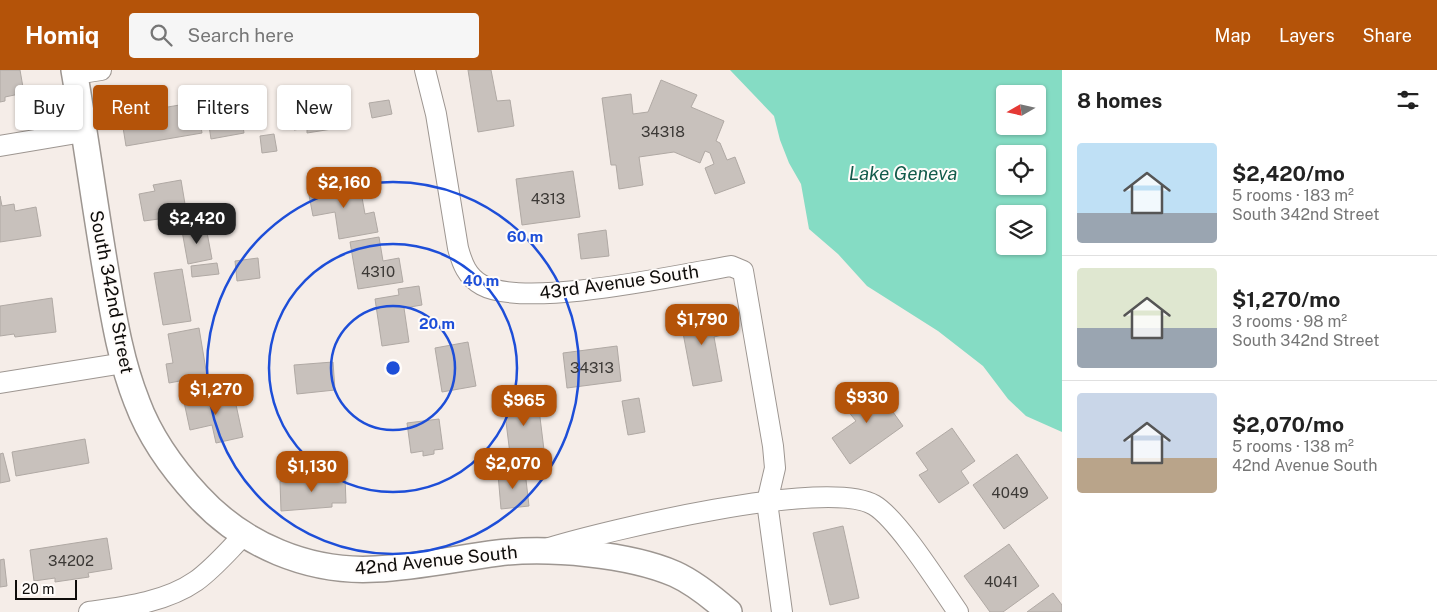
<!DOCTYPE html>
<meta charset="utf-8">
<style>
body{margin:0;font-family:"Public Sans",sans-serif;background:#f6f6f6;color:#222;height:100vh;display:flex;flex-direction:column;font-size:19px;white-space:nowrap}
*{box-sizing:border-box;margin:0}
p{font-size:16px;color:#767676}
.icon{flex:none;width:28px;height:28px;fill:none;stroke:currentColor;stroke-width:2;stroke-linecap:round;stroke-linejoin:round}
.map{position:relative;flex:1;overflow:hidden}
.sheet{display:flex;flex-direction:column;background:#fff;width:375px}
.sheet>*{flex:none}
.banner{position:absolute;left:15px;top:15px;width:475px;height:45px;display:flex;gap:10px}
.needle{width:32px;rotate:261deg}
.tools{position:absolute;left:996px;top:15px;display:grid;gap:10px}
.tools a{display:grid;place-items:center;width:50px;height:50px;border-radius:5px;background:#fff;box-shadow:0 1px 4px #0004;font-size:25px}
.scale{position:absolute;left:15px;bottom:12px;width:62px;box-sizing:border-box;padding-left:5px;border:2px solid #0e0c0a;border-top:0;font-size:14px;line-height:18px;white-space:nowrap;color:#0e0c0a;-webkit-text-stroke:4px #fffcfa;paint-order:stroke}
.price{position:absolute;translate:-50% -42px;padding:0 11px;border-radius:10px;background:#b45309;color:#fff;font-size:16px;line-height:32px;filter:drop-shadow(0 1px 2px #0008)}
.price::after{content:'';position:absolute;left:50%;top:30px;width:15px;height:11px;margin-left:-8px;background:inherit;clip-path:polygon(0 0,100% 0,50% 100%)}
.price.on{background:#222;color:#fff}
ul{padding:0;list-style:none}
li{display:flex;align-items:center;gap:15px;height:125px;padding:0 15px}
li+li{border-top:1px solid #e0e0e0}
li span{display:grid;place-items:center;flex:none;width:140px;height:100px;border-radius:5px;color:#555}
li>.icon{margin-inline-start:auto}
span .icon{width:60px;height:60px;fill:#fffc;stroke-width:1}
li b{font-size:21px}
h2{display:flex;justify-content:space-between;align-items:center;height:60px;padding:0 15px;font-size:21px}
.chip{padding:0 18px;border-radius:5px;background:#fff;box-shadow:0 1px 4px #0004;font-size:18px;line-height:45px}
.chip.on{background:#b45309;color:#fff}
header{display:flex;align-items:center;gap:30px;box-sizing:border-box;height:70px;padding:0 25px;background:#b45309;color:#fff}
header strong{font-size:24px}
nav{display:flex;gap:28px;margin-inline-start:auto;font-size:18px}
.search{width:350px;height:45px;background:#f6f6f6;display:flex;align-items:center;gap:12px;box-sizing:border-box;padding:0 18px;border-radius:5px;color:#767676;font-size:19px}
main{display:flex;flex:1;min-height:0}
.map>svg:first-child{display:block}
</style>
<header>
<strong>Homiq</strong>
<div class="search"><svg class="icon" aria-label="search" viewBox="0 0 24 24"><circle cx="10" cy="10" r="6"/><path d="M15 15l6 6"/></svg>Search here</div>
<nav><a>Map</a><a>Layers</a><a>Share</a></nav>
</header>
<main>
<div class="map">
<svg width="1062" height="542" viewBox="0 0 1062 542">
<rect width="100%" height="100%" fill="#f5ede8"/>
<path fill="#85dcc4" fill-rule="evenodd" d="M730,0H1062V362L1026,346L1008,329L983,296L938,261L867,216L838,184L809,159L801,114L789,93L780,70L774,46ZM1005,24H1038V56H1005ZM1005,84H1038V116H1005ZM1005,144H1038V176H1005Z"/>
<g fill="#c8c1bc" stroke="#b0a9a4">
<path d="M0,0H20L24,23L5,27V31L0,32Z"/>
<path d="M468,0H491L497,31L510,30L514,56L478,62Z"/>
<path d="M661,10L697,25L691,37L724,51L716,71L720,73L727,90L735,87L745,113L715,124L705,98L714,94L710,83L705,81L700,93L674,82L639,87L643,115L619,119L616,95H611L602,28L631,24L633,44L648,42Z"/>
<path d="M326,20L332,59L307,63V58L294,60L290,37L296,36L294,25Z"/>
<path d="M389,30L392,44L372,48L369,33Z"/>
<path d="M197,32L202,63L126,76L121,45Z"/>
<path d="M241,43L244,63L211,69L208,49Z"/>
<path d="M274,64L277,81L262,83L260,66Z"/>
<path d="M573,101L580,147L522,155L516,109Z"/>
<path d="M181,110L188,152L167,156L166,148L144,151L139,124L155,121L153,115Z"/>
<path d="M359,111L365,144L374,142L378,162L339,169L335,142L313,146L308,120Z"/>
<path d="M0,126L2,136L14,134L15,141L36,137L41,166L0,172Z"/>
<path d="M206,157L212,189L188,194L182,161Z"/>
<path d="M606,160L609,186L581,189L578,164Z"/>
<path d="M379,167L383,191L399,188L403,212L358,219L350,172Z"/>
<path d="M258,188L260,208L237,211L235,191Z"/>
<path d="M217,193L219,204L192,207L191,196Z"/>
<path d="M182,199L191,251L163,255L154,203Z"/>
<path d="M419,216L422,235L404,238L409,272L382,276L375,229L399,225L398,219Z"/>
<path d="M52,228L56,262L15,267L14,264L0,266V236Z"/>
<path d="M718,240L722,265L714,267L722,311L693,316L680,247Z"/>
<path d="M199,258L207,306L169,313L166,294L173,293L168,264Z"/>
<path d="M468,272L476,316L442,322L435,278Z"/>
<path d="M617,276L621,311L567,318L563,283Z"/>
<path d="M333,292L335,320L297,324L294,295Z"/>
<path d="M873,314L903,356L850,394L832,368L856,351L843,335Z"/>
<path d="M233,321L243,367L216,373L212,355L190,360L184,332Z"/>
<path d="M527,327L528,332L538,331L544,380L510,384L504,336L516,334V328Z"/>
<path d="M639,328L645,362L628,365L622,331Z"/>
<path d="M439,349L443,379L434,380V384L423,386V381L411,383L407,353Z"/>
<path d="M952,358L975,391L961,401L969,413L939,433L919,405L928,400L916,383Z"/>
<path d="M85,369L89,393L16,406L12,382Z"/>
<path d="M3,383L10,411L0,413V384Z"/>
<path d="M1017,384L1048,428L1004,459L973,415Z"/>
<path d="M525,401L529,436L501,439L498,404Z"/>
<path d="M345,407L346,433H332V437L281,441L280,411Z"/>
<path d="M843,456L859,528L830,535L813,463Z"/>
<path d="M107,468L112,499L88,503L89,507L55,512V508L34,511L30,480Z"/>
<path d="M1009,474L1039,516L1003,542H990L964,506Z"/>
<path d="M4,489L7,516L0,517V490Z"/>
<path d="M1053,523L1062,535V542H1027Z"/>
</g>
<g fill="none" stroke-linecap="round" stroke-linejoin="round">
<g stroke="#9d9691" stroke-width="22">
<g id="minor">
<path d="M425,0L436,44L458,178C462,193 467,207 482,215C525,239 678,205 731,196L743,201L773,376L775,398L767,432L782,542"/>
<path d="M75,4L101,0"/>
<path d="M0,76L83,62"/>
<path d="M0,313L124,293"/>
<path d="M549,478C605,461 827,407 874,435C898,449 940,516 958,542"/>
<path d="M89,542C125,537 166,532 196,511C214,498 228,481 243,466"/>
</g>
</g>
<g stroke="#9d9691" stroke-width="28">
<path id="tertiary" d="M74,0C86,69 95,138 107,208C114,249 121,292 137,332C150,367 172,398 198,426C243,475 309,503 376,499C418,497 458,488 498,483C548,477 629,484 675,504C695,513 713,528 729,542"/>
</g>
<use href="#minor" stroke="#fff" stroke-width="20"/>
<use href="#tertiary" stroke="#fff" stroke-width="25"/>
</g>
<g fill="none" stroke="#1d4ed8" stroke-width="2.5">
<circle cx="393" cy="298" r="62"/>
<circle cx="393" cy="298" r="124"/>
<circle cx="393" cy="298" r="186"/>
</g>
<g text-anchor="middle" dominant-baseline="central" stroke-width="4" stroke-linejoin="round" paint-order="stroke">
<g font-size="15" fill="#3c3936">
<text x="663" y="61">34318</text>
<text x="548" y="128">4313</text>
<text x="378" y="201">4310</text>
<text x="592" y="297">34313</text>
<text x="1010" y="422">4049</text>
<text x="71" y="490">34202</text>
<text x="1001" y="511">4041</text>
</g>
<g font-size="18" fill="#0e0c0a" stroke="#fffcfa">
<text transform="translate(619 212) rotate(-8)">43rd Avenue South</text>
<text transform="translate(112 222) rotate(79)">South 342nd Street</text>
<text transform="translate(436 490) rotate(-6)">42nd Avenue South</text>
</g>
<g font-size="19" font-style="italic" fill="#135b4b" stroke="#fffcfa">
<text x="903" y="103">Lake Geneva</text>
</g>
</g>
<circle cx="393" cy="298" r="8" fill="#1d4ed8" stroke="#fffcfa" stroke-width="2.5"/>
<g font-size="15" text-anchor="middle" font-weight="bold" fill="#1d4ed8" stroke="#fffcfa" stroke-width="4" stroke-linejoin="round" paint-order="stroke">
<text x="525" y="172">60 m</text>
<text x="481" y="216">40 m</text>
<text x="437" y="259">20 m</text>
</g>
</svg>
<div class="tools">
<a><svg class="needle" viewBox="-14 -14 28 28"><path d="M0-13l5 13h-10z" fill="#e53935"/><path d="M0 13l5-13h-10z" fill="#767676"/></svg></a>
<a><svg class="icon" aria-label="locate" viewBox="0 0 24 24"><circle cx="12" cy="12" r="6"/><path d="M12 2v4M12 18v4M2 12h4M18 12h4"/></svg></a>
<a><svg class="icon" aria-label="layers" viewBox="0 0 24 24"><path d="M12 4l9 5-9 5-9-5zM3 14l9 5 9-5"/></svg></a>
</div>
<div class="scale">20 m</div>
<b class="price" style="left:344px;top:139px">$2,160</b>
<b class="price on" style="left:197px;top:175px">$2,420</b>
<b class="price" style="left:702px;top:276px">$1,790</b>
<b class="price" style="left:216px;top:346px">$1,270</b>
<b class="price" style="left:867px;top:354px">$930</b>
<b class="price" style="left:524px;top:357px">$965</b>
<b class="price" style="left:513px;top:420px">$2,070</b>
<b class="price" style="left:312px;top:423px">$1,130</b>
<div class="banner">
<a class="chip">Buy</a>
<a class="chip on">Rent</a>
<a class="chip">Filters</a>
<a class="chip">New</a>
</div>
</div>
<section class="sheet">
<h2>8 homes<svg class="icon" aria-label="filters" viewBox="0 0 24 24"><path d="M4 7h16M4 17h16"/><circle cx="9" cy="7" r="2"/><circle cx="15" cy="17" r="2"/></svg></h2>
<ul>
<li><span style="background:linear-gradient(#bfe0f5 70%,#9aa5b1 0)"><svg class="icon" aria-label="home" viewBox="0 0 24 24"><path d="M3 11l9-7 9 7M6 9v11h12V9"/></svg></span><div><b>$2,420/mo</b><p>5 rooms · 183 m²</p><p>South 342nd Street</p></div></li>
<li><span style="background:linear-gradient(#dfe7d0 60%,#9aa5b1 0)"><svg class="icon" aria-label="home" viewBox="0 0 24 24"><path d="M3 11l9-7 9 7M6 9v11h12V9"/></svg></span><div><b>$1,270/mo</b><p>3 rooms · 98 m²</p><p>South 342nd Street</p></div></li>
<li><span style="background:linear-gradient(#c9d6e8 65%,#b9a48a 0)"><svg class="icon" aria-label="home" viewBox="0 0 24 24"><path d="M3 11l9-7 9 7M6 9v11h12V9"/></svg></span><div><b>$2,070/mo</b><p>5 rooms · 138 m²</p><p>42nd Avenue South</p></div></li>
</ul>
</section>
</main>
